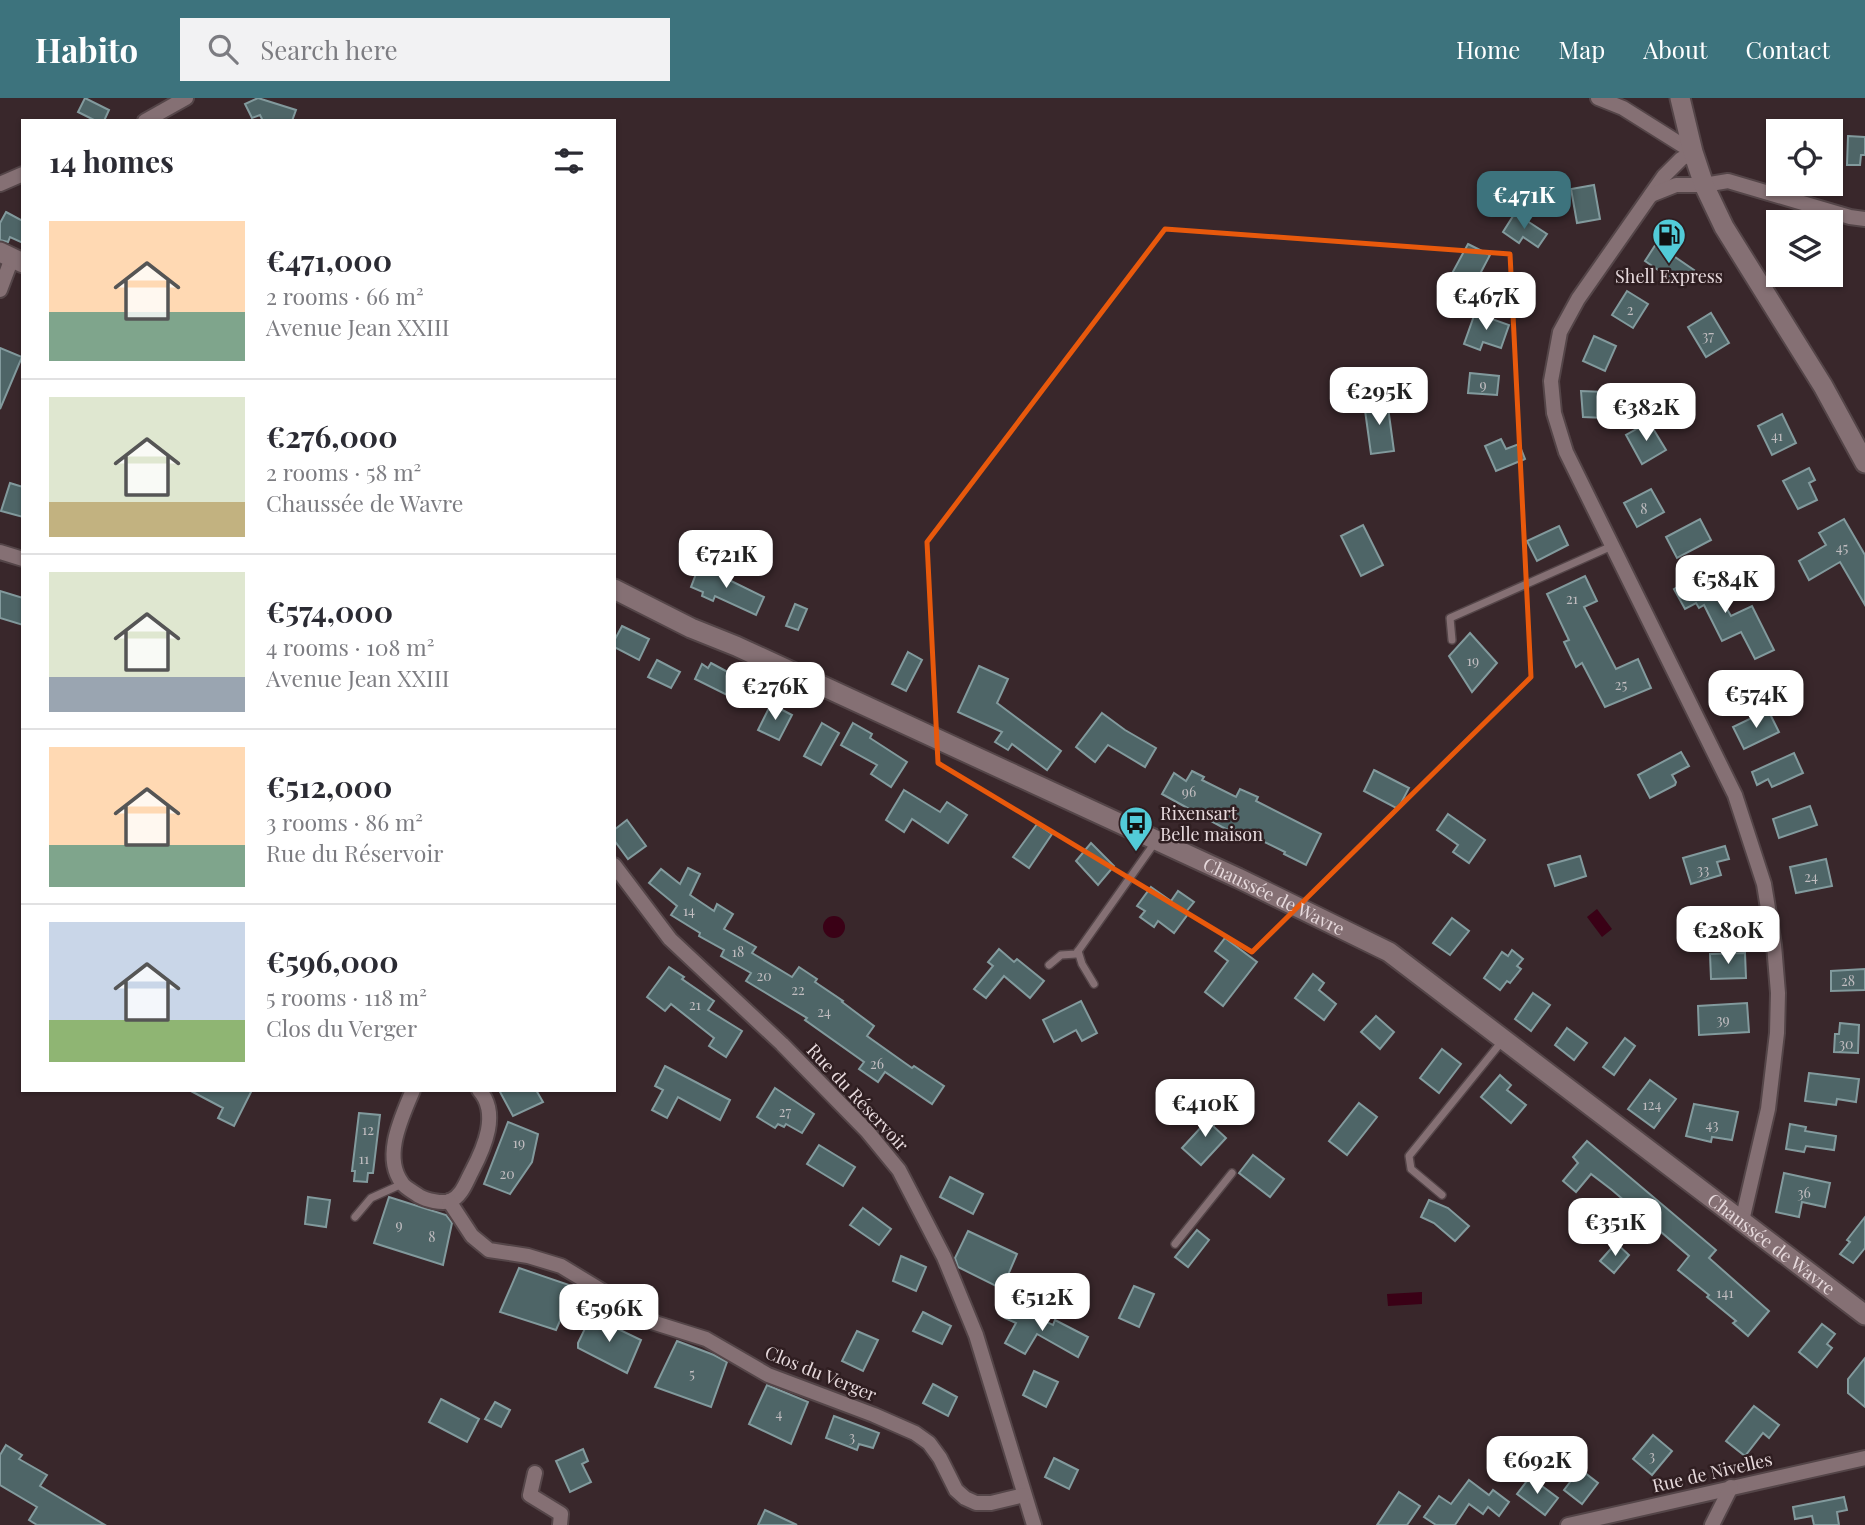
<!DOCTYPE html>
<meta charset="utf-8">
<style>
body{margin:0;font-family:"Playfair Display",serif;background:#f2f2f3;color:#2b2b33;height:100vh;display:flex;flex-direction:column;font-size:26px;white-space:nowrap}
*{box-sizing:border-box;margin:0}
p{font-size:23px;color:#7c7c81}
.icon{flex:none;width:38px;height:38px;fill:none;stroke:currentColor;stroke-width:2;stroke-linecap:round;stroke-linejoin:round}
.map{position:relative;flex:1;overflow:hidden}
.side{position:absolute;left:21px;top:21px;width:595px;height:973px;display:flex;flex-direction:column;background:#fff;border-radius:0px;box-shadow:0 2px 5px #0004}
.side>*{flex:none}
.controls{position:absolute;left:1766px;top:21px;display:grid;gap:14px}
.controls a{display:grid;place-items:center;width:77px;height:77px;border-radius:0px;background:#fff;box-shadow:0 2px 5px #0004;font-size:35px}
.price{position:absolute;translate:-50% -60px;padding:0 16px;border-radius:14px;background:#fff;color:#222;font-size:23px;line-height:46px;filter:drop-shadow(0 2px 4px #0008)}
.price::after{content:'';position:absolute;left:50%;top:42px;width:21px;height:16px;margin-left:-10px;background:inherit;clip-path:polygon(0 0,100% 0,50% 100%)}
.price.current{background:#3d737d;color:#fff}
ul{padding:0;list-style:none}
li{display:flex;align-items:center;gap:21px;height:175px;padding:0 28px}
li+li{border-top:2px solid #e1e1e2}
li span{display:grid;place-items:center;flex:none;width:196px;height:140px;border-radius:0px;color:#555}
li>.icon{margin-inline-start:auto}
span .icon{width:84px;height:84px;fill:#fffc;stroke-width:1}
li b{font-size:30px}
h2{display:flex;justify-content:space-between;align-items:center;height:84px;padding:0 28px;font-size:30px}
header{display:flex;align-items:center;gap:42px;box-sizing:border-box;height:98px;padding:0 35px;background:#3d737d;color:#fff}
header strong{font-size:33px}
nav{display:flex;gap:38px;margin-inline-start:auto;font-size:24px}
.search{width:490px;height:63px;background:#f2f2f3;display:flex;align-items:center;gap:18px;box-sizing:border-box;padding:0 24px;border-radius:0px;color:#7c7c81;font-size:26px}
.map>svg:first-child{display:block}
</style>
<header>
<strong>Habito</strong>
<div class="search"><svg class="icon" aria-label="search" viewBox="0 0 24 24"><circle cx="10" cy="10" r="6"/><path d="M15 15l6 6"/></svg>Search here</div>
<nav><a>Home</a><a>Map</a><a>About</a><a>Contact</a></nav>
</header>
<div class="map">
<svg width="1865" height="1427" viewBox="0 0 1865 1427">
<rect width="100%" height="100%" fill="#39272b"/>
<g fill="#3a0116">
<path d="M1597,811L1612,831L1602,839L1587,819Z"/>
<circle cx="834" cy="829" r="11"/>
<path d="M1422,1194V1206L1388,1208L1387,1196Z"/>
</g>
<g fill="#4e6567" stroke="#829a9d" stroke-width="2">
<path d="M85,0L109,12L104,23H96L78,14Z"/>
<path d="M258,0L296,12L292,23H263L260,17L252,20L245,6Z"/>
<path d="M1848,38L1865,39V57H1861L1860,67H1847Z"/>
<path d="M1594,87L1600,121L1577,125L1571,91Z"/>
<path d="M6,114L23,123V145L10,139L8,144L0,142V125Z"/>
<path d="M1515,115L1547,136L1538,149L1523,139L1519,145L1503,134Z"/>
<path d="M1468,146L1490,157L1471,193L1449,181Z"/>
<path d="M1656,146L1694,172L1683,189L1645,163Z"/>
<path d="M1627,193L1648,206L1633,230L1612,217Z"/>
<path d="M1475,215L1509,227L1501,250L1483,244L1480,252L1464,246Z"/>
<path d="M1711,215L1729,245L1706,259L1688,229Z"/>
<path d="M1594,238L1616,248L1605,273L1583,263Z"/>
<path d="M0,250L22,259L0,311Z"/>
<path d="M1470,275L1499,278L1497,297L1468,295Z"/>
<path d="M1581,293L1605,294V320L1583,319Z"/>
<path d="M1387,302L1394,353L1371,356L1364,305Z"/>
<path d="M1782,316L1796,345L1772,357L1758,328Z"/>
<path d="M1649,324L1666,352L1642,366L1626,337Z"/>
<path d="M1501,341L1506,351L1519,346L1525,361L1496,373L1485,348Z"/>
<path d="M1809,370L1815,382L1809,385L1817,402L1798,411L1783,383Z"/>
<path d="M10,385L23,389V419L1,413Z"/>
<path d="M1651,391L1664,414L1637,429L1624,405Z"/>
<path d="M1700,421L1711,442L1677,460L1666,439Z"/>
<path d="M1844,421L1865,457V507L1840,464L1809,482L1799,463L1826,447L1819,435Z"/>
<path d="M1363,427L1383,467L1361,478L1341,438Z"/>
<path d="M1559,428L1568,447L1537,463L1527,443Z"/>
<path d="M699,468L724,477L723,479L764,499L756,517L715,498L713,503L702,498L703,494L691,489Z"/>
<path d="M1705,473L1731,518L1752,508L1774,552L1755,561L1741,534L1722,543L1704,507L1699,510L1696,505L1685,511L1674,491Z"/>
<path d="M1585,478L1597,503L1584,509L1616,571L1638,561L1651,590L1605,609L1582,565L1576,569L1564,544L1569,542L1547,496Z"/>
<path d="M0,493L23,500V527L0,520Z"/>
<path d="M795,506L807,511L798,532L786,528Z"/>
<path d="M622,528L649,541L639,562L614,549V543Z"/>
<path d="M1470,535L1497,565L1472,594L1449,558Z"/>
<path d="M908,554L922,562L906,593L892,586Z"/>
<path d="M657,562L680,574L671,590L648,579Z"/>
<path d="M711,565L737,579L727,597L695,581L702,566L708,570Z"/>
<path d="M979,568L1008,581L997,605L1061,653L1047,672L1012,646L1008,652L995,644L1002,634L958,614Z"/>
<path d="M771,606L792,617L779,642L758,632Z"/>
<path d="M1768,612L1779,634L1744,651L1733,629Z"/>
<path d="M1102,615L1125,632L1156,650L1145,669L1108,647L1095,664L1076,649Z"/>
<path d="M822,625L839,635L821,667L804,658Z"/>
<path d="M853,625L872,636L870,640L907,664L891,689L871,676L877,667L841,647Z"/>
<path d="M1681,654L1689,668L1672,677L1676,684L1675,687L1650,700L1638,677Z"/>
<path d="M1794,655L1803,675L1772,689L1768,681L1757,687L1752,674Z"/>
<path d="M1374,672L1409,690L1398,711L1364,693Z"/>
<path d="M1192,673L1204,679L1202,682L1236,699L1240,691L1258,699L1256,703L1321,736L1306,767L1284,756L1285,754L1242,733L1240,738L1222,729L1162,696L1174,675L1186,683Z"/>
<path d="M904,692L940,714L947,704L967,717L948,745L912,721L904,734L886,722Z"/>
<path d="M1810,708L1817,727L1779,740L1773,721Z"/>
<path d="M1448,716L1485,742L1469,765L1453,754L1458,747L1437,732Z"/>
<path d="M627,722L646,748L628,761L614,742V732Z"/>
<path d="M1037,726L1052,736L1029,770L1013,759Z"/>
<path d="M1091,745L1114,768L1098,787L1076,763Z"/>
<path d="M1725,748L1729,761L1717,764L1721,777L1691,786L1683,760Z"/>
<path d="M1580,758L1586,778L1555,788L1548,767Z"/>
<path d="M1826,761L1832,788L1796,795L1790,769Z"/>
<path d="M688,770L700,776L690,797L714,813L717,806L733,816L724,831L756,849L752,855L792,879L799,869L817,881L815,884L843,903L842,904L874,928L867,938L912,970L914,968L944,988L932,1006L885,974L878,984L859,971L864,964L805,922L807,920L746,883L751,875L721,858L724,852L699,838L700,835L671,817L677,808L649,785L661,771L680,786Z"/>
<path d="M1151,789L1171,803L1178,793L1194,804L1186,814L1188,816L1174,835L1158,823L1154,829L1140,819L1145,813L1137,808Z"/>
<path d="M1452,820L1469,833L1450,857L1433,845Z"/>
<path d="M1225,840L1257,864L1223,908L1205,894L1228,863L1215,853Z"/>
<path d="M999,851L1014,864L1017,861L1044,883L1030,900L1004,878L986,900L974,891L993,868L988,864Z"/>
<path d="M1512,852L1523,861L1517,868L1521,871L1510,885L1507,883L1500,892L1484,880L1502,854L1508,858Z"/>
<path d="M1745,855L1746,880L1711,881L1710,856Z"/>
<path d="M669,869L684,879L682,881L714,903L708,912L742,933L726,959L709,948L714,940L671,906L665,913L647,899Z"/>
<path d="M1865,871V892L1831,893V873Z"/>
<path d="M1313,876L1324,885L1319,892L1336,906L1324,922L1295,900Z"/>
<path d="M1533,895L1550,907L1531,933L1515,921Z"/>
<path d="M1081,903L1097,935L1082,943L1076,932L1054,944L1043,922Z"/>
<path d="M1747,905L1749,934L1699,937L1698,908Z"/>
<path d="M1376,918L1394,934L1380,951L1361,934Z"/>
<path d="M1840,925L1859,927L1858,955L1834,954L1835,936H1839Z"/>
<path d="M1567,930L1587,945L1574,962L1555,947Z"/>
<path d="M1625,940L1635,948L1614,977L1603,969Z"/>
<path d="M1442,951L1461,966L1439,995L1420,980Z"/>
<path d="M665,968L730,1002L720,1022L678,999L667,1020L652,1012L663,992L655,988Z"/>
<path d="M1809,975L1859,981L1856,1004L1837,1001L1836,1007L1805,1003Z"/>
<path d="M1500,977L1511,987L1507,992L1526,1007L1511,1025L1481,999Z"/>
<path d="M1650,982L1676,1001L1654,1030L1628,1011Z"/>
<path d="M775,990L814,1016L802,1035L786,1026L784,1029L778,1026L775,1030L757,1019Z"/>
<path d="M189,992H252L234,1028L218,1020L223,1010Z"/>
<path d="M499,992H536L543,1004L513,1018Z"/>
<path d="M1359,1005L1377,1019L1347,1057L1329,1043Z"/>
<path d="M1694,1006L1738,1014L1732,1042L1712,1039L1711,1044L1686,1038Z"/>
<path d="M1212,1010L1222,1019L1213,1028L1226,1040L1201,1067L1182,1050L1204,1026L1200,1022Z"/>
<path d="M359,1015L380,1017L373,1075H368L367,1084L354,1083L355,1073H352Z"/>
<path d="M508,1024L538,1036L532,1064L510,1096L484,1086Z"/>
<path d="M1790,1026L1806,1029L1805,1033L1836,1038L1834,1052L1806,1048L1804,1054L1786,1051Z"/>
<path d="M1587,1043L1716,1152L1709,1160L1769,1213L1748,1238L1733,1225L1736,1223L1707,1199L1709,1197L1678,1172L1689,1158L1612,1092L1591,1076L1576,1094L1563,1083L1578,1065L1573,1059Z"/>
<path d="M819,1047L855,1069L843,1088L807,1066Z"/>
<path d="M1253,1057L1284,1081L1270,1099L1239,1075Z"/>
<path d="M1784,1075L1830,1085L1825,1109L1802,1104L1799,1119L1776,1114Z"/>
<path d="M950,1079L983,1096L973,1116L940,1099Z"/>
<path d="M308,1099L330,1102L326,1129L305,1126Z"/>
<path d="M389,1099L446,1117L452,1125L443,1167L374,1145Z"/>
<path d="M1429,1102L1448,1110L1469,1128L1455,1143L1434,1125L1421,1119Z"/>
<path d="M863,1110L891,1131L879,1147L850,1127Z"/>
<path d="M1865,1119V1150L1853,1165L1840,1156L1850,1144L1847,1142Z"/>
<path d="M1197,1132L1209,1142L1188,1169L1175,1159Z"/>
<path d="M968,1133L1017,1156L1002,1191L958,1169L955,1160Z"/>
<path d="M1616,1145L1629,1157L1614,1175L1600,1163Z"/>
<path d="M901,1158L926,1169L916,1193L893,1183Z"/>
<path d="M519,1170L575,1189L556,1232L500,1214Z"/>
<path d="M1134,1188L1154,1196L1139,1229L1119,1220Z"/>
<path d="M1011,1208L1053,1227L1055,1222L1088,1239L1078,1259L1037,1236L1025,1256L1005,1245L1016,1225L1005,1220Z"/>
<path d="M923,1214L951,1228L942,1246L913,1233Z"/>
<path d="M591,1218L641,1242L627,1275L578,1250V1245Z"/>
<path d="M1822,1226L1835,1236L1827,1246L1832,1250L1817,1269L1799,1254Z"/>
<path d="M857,1233L878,1242L863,1273L842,1263Z"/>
<path d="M677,1243L714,1257L727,1264L711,1309L655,1289Z"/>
<path d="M1865,1260V1309L1848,1295V1281Z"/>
<path d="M1034,1273L1058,1284L1046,1309L1023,1297Z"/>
<path d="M933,1286L957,1299L948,1318L923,1305Z"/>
<path d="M767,1287L808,1304L791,1346L749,1326Z"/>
<path d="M441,1301L479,1321L467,1344L429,1324Z"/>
<path d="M495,1304L510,1312L501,1329L485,1321Z"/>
<path d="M1754,1308L1779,1327L1769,1340L1763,1335L1745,1358L1726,1343Z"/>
<path d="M834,1318L879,1335L873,1350L859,1346L857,1352L826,1340Z"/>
<path d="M1653,1337L1672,1353L1652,1377L1633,1361Z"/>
<path d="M6,1347L22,1357L19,1361L47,1377L40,1388L105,1427H37L29,1422L37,1409L0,1387V1357Z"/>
<path d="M583,1351L588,1363L582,1366L591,1384L570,1394L556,1363Z"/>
<path d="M1054,1360L1078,1372L1069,1391L1045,1379Z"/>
<path d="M1580,1371L1598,1385L1582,1406L1564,1392Z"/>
<path d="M1530,1379L1558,1400L1545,1417L1517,1396Z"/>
<path d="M1469,1382L1489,1397L1493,1392L1509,1404L1499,1418L1488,1409L1483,1416L1469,1406L1455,1427H1436L1424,1419L1439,1398L1451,1406Z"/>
<path d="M1399,1394L1420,1408L1407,1427H1377Z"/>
<path d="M1844,1399L1847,1412L1837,1414L1839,1427H1814L1812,1418L1795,1421L1793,1409Z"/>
<path d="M765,1412L797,1427H758Z"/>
</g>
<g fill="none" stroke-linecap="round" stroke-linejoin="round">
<g stroke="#544548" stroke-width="10">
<g id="lane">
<path d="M1452,542L1450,520L1612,448"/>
<path d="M1078,853L1082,866L1094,886"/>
<path d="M1049,867L1061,857L1076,856L1156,743"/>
<path d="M1442,1097L1411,1071L1409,1058L1503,942"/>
<path d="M355,1119L371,1100L402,1086"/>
<path d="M1175,1146L1232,1075"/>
</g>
</g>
<g stroke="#544548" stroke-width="18">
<g id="street">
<path d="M1598,0L1623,10L1693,54L1681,61L1664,78L1578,201L1560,234L1551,283L1554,315L1566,354L1735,697L1764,786L1774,847L1778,895L1777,935L1768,1011L1742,1123"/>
<path d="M145,23L186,0"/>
<path d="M0,86L23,76"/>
<path d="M1651,97L1676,87H1704L1728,83L1850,119L1865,121"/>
<path d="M0,192L12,160"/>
<path d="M0,454L23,461"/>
<path d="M614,767L670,841L782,946L867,1033L899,1072L944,1159L976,1237L1034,1427"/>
<path d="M413,992C402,1019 382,1058 402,1085C405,1090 414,1094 419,1098C426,1102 442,1106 450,1103C462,1098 466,1084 472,1073C484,1050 500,1015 479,992"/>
<path d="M449,1103L472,1138L489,1152L528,1158L561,1168L655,1225L706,1241L768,1277L874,1317L915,1335L929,1345L940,1360L956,1392L965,1400L976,1405H991L1024,1397"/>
<path d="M535,1375L530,1397L561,1416L560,1427"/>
<path d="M1568,1427L1865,1360"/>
<path d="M1712,1427L1731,1389"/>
</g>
</g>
<g stroke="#544548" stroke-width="23">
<g id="secondary">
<path d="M1680,0L1693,54L1704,87L1724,129L1823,288L1865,365"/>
<path d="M0,154L23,165"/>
<path id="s1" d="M614,491L691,530L736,548L1238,780L1389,854L1865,1217"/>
</g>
</g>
<use href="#lane" stroke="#857074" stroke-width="7"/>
<use href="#street" stroke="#857074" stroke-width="14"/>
<use href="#secondary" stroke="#857074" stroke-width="19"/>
</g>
<path fill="none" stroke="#e8590c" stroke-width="5" stroke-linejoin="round" d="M1165,131L1510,156L1531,579L1252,854L938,665L927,444Z"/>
<defs>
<g id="fuel-pin" transform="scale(1.75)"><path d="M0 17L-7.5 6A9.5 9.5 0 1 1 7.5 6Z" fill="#52cbd8" stroke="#2f1e21"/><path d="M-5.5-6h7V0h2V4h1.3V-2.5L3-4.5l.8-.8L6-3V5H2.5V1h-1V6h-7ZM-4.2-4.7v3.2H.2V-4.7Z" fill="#111"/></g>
<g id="bus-pin" transform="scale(1.75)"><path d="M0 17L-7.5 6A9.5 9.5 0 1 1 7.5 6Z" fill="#52cbd8" stroke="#2f1e21"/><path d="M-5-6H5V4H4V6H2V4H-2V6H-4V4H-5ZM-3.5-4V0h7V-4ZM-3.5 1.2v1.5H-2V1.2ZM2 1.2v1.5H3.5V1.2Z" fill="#111"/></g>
</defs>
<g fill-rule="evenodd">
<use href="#fuel-pin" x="1669" y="137"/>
<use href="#bus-pin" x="1136" y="725"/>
</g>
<g text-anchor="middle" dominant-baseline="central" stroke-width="5" stroke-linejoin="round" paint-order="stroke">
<g font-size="14" fill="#c1bdc0">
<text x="1630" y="211">2</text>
<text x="1708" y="237">37</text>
<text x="1483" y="286">9</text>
<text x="1777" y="337">41</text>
<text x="1644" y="410">8</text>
<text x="1842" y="449">45</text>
<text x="1572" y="500">21</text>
<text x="1473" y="562">19</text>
<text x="1621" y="586">25</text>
<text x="1189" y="693">96</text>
<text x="1703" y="771">33</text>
<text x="1811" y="778">24</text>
<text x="689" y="812">14</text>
<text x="738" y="853">18</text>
<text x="764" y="877">20</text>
<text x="1848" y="882">28</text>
<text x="798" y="891">22</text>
<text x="695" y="906">21</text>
<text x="824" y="913">24</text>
<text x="1723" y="921">39</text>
<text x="1846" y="945">30</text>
<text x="877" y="965">26</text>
<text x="1652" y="1006">124</text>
<text x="785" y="1013">27</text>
<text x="1712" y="1026">43</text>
<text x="368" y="1031">12</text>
<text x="519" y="1044">19</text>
<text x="364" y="1060">11</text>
<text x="507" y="1075">20</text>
<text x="1804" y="1094">36</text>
<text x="399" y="1126">9</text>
<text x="432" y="1138">8</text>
<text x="1725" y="1194">141</text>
<text x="692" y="1275">5</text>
<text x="779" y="1315">4</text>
<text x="852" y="1338">3</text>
<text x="1652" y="1357">3</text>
</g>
<g font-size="18" fill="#e7dadd" stroke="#2f1e21">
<text x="1669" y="178">Shell Express</text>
<text x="1160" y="715" text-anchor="start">Rixensart<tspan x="1160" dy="21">Belle maison</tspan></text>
</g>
<g font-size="18" fill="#e7dadd" stroke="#2f1e21">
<text stroke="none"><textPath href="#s1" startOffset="728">Chaussée de Wavre</textPath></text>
<text transform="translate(858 999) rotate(47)">Rue du Réservoir</text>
<text stroke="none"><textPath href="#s1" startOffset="1337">Chaussée de Wavre</textPath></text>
<text transform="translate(821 1275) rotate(22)">Clos du Verger</text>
<text transform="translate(1712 1374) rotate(-13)">Rue de Nivelles</text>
</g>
</g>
</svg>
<div class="controls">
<a><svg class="icon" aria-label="locate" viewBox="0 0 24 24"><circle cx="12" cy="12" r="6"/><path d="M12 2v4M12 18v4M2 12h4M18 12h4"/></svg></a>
<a><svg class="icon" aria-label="layers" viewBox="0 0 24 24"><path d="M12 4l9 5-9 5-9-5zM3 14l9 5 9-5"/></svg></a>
</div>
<b class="price current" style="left:1524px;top:133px">€471K</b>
<b class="price" style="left:1486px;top:234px">€467K</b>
<b class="price" style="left:1379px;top:329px">€295K</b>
<b class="price" style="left:1646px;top:345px">€382K</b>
<b class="price" style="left:726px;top:492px">€721K</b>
<b class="price" style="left:1725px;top:517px">€584K</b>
<b class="price" style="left:775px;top:624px">€276K</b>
<b class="price" style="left:1756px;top:632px">€574K</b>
<b class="price" style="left:1728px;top:868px">€280K</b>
<b class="price" style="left:1205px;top:1041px">€410K</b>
<b class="price" style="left:1615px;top:1160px">€351K</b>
<b class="price" style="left:1042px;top:1235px">€512K</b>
<b class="price" style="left:609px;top:1246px">€596K</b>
<b class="price" style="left:1537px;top:1398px">€692K</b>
<section class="side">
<h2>14 homes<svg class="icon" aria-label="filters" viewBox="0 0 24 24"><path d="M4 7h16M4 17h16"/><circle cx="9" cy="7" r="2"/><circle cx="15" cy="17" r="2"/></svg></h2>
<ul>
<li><span style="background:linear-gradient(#ffd9b3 65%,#7fa58c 0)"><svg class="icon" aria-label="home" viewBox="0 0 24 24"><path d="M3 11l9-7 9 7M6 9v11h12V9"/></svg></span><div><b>€471,000</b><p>2 rooms · 66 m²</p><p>Avenue Jean XXIII</p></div></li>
<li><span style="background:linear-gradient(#dfe7d0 75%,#c2b280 0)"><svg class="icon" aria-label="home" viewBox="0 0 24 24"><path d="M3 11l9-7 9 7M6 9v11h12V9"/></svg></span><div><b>€276,000</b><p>2 rooms · 58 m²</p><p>Chaussée de Wavre</p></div></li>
<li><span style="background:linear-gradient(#dfe7d0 75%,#9aa5b1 0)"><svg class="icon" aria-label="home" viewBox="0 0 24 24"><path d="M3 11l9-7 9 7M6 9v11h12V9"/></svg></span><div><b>€574,000</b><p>4 rooms · 108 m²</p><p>Avenue Jean XXIII</p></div></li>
<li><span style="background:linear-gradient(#ffd9b3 70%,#7fa58c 0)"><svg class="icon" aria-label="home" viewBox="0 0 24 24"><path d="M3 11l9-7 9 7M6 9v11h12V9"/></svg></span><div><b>€512,000</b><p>3 rooms · 86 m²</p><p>Rue du Réservoir</p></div></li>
<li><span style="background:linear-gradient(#c9d6e8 70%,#8fb573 0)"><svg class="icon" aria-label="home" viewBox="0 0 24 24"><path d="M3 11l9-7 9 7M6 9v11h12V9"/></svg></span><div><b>€596,000</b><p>5 rooms · 118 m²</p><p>Clos du Verger</p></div></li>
</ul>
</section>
</div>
